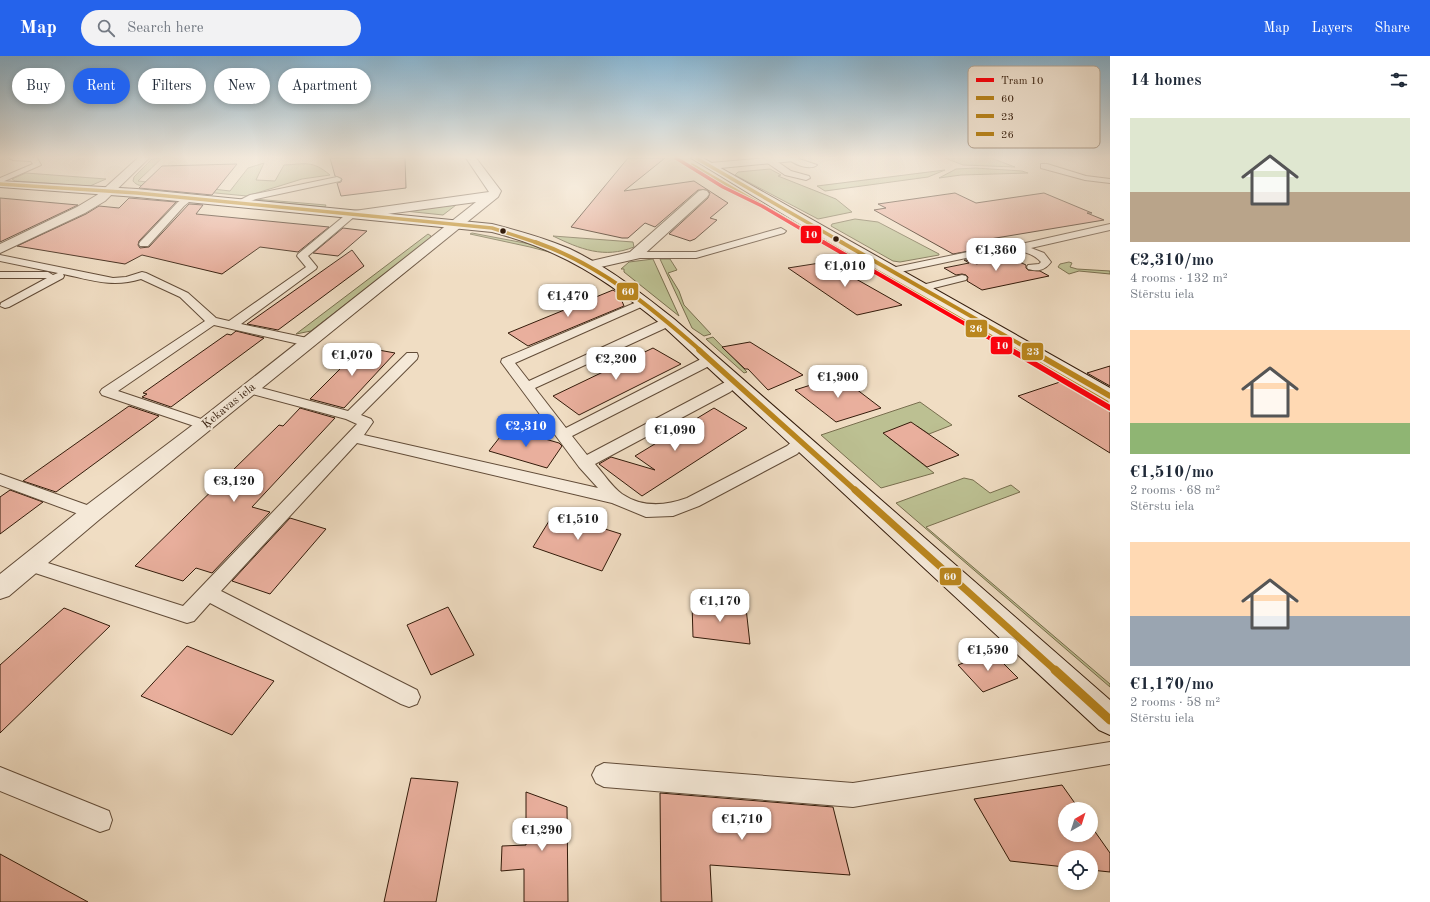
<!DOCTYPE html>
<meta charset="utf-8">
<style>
body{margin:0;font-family:"Old Standard TT",serif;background:#f2f2f3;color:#1f2937;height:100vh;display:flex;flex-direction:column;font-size:15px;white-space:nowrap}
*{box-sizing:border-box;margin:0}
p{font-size:13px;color:#747a83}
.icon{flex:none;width:22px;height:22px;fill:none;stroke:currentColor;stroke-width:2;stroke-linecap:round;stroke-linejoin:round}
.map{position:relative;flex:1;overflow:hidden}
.details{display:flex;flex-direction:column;background:#fff;width:320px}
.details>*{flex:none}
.banner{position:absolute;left:12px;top:12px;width:380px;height:36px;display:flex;gap:8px}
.needle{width:26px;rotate:39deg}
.buttons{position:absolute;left:1058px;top:746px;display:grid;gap:8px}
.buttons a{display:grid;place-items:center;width:40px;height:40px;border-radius:50%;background:#fff;box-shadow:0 2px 6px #0003;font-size:20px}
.price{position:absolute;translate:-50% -34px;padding:0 9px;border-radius:8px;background:#fff;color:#222;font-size:13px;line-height:26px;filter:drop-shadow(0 1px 2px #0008)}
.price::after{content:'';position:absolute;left:50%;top:24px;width:12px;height:9px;margin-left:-6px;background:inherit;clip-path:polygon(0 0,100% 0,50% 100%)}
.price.active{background:#2563eb;color:#fff}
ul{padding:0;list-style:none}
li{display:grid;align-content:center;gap:8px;height:212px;padding:0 20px}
li span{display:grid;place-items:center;height:124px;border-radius:0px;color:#555}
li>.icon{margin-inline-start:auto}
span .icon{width:72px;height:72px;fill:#fffc;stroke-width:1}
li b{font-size:17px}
h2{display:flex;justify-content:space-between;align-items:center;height:48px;padding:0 20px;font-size:17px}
.chip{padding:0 14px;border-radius:18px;background:#fff;box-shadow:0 2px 6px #0003;font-size:14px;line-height:36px}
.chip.active{background:#2563eb;color:#fff}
header{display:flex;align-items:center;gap:24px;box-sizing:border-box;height:56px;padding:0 20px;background:#2563eb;color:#fff}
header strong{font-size:19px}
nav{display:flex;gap:22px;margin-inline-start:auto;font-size:14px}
.search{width:280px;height:36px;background:#f2f2f3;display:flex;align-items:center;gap:10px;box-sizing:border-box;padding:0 14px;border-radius:22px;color:#747a83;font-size:15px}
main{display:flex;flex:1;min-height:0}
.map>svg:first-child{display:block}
</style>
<header>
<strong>Map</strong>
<div class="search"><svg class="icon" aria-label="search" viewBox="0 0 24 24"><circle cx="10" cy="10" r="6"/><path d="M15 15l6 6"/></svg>Search here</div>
<nav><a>Map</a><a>Layers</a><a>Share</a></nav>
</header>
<main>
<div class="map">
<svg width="1110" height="846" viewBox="0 0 1110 846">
<rect width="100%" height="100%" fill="#f0ddc3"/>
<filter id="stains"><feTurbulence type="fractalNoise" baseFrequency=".005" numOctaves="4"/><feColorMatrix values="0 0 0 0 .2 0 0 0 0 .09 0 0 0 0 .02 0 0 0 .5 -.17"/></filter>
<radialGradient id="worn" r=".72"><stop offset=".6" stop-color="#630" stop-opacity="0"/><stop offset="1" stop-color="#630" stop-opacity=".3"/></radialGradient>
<g fill="#bcc092" stroke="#786e4e">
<path d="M162,102L138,125L166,128C156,129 140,134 133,125L134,121L152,103Z"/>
<path d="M945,102H991L1015,111L963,109Z"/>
<path d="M264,107L256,124L275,125L284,109C306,108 312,104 330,119L302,123L247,140L163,132L170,128L230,135L248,112Z"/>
<path d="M975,112L1022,115L1028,117L961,119L939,122L956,113Z"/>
<path d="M770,113L781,119L778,120L836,143L852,156L818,163L735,119L738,116Z"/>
<path d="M945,114L928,121L825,135L817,130Z"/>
<path d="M26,117L106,123L90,130L15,125L12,123Z"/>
<path d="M254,143L326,149L325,151L252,144Z"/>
<path d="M456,149L443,159L405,155Z"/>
<path d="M855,163L878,166L939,198V199L900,206L893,205L831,170L832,168Z"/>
<path d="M472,177L530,188L553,197L530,191L470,178Z"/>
<path d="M428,178L431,180L430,183L311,275L296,278Z"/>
<path d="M553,180L633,186L634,191C604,203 580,193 553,180Z"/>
<path d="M653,203L679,260L624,216V213H621L629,206Z"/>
<path d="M660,203H670L677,214L668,217L679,235L684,249L711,278L704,280L692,272Z"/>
<path d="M1069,206L1072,207L1070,211L1077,213L1110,215V218L1079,215L1069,218L1058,211L1060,208Z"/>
<path d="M713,281L747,316L744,317L706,283Z"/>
<path d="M920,346L952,369L929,378L917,370L888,381L934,417L881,432L821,379Z"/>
<path d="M964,422L973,424L990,437L1011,429L1020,436L926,471L1110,628V631L896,447Z"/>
</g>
<g fill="#e9af9d" stroke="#331b0a">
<path d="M330,102H405L406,132L341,140L337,127L341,126L342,123L335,120Z"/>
<path d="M628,102H665L624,135L694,125L728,147L710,162L717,164L695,183L690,185L669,178L708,142L710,137L707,134H698L655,171L645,167L628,182H622L571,171Z"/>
<path d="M237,108L212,139L139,132L162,110Z"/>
<path d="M955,137L976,147L1044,137L1092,157H1087L1104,164L978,185L990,191L953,198L874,154L886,152L878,148Z"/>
<path d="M0,142L78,149L0,186Z"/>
<path d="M129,142L176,146L139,185L138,189L140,192L149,191L189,148L203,149L196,158L329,171L298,196L260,191L222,218L142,199L125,208L17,190L86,158L99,150L119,152Z"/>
<path d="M343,172L367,175L338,200L313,197Z"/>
<path d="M352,194L364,210L278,274L247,268Z"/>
<path d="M1003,198L1026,209V212L1028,214L1040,215L1049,220L982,234L967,225L968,221L966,219L962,218L956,219L944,212L969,207L964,204H966L977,208L982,205L981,202Z"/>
<path d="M826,206L902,249L857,259L788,212Z"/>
<path d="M613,234L619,238L624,250L528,290L508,277Z"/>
<path d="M236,275L264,282L171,351L142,341L147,338L143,337L227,278L231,279Z"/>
<path d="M750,286L803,319L768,334L748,313H745L722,291Z"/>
<path d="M362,291L395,297L344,352L310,343Z"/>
<path d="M653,292L681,308L579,359L553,340Z"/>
<path d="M1110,310V330L1087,317Z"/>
<path d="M839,320L881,352L836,366L795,334Z"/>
<path d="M1066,324L1102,345L1110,347V397L1018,340Z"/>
<path d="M129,350L159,360L56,436L23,425Z"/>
<path d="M300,352L335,362L252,451L270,456L212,517L196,512L183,525L135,510L279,369L283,370Z"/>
<path d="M714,352L747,372L642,440L599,408L611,401L655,414L635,400Z"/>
<path d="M911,366L959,399L927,411L883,377Z"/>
<path d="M507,372L559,387L562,390L547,412L489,395Z"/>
<path d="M10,434L43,446L0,478V441Z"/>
<path d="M554,457L621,478L602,515L533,491Z"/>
<path d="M290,462L326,473L270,538L232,525Z"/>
<path d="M692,547L746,552L750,588L693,581Z"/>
<path d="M448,551L474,599L431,619L407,569Z"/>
<path d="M64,552L110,570L0,677V609Z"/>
<path d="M187,590L274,625L232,679L141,640Z"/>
<path d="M992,596L1018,622L983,636L958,609Z"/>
<path d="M411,722L458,726L436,846H384Z"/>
<path d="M1062,729L1079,753H1065V779H1091V770L1110,797V816L1091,814V801H1065V811L1010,805L974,743Z"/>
<path d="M526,736L567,751L568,846H524V813L501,815L502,790L526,789Z"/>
<path d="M660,737L833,751L850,819L710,809L712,846H661Z"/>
<path d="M0,798L88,846H0Z"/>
</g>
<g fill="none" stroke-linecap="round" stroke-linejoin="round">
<g stroke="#624c38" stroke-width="2">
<g id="lane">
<path d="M9,102H37L41,109L0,127V122L33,108L31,105L13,104Z"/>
<path d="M766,102H772L791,115L809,120L810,122L806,124L785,119L766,106Z"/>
<path d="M787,102H796L817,109C810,115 793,108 787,102Z"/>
<path d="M1041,108H1047L1086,120L1110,123V127L1085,124L1041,112Z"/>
<path d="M337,121L341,123L340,125L256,143L238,150L234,147L250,139Z"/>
<path d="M190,139L193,140L194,142L184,150L148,190H140L139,188L140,186L178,146Z"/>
<path d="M352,155L357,158L355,160L308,200L317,211L316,213L241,268L312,283L314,286L312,289L308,290L214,269L118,335L210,366L212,369L210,372L205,374L200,372L102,339L100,336L102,333L205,265L180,241L141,223C113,232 91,224 63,218L64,220L63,222L9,251L5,252L0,250L1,247L47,222H0V216H48L53,219L58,217L0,205V199L113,222L126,221L142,216L146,217L188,237L216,262L229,265L306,211L297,200L298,198L349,156Z"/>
<path d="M1110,168V174L1031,192L1044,197L1051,206C1045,214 1039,216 1028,213L1027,211L1028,209L1039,208L1041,206C1025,188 998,197 978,201L981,204L976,207L966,202L891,218L886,215L891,212L968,196L1021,188Z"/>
<path d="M781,172L786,175L784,177L696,202H635L630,199L635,196H696Z"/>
<path d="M962,219L966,220L967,222L966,224L922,235L916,232L918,230Z"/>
<path d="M644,243L648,244L650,246L648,248L515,307L529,325L664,263H672L674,266L672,269L535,332L566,372L705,301H715L716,304L715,307L572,380L587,399L731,323H741L743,326L730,336L595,408C603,417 613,432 622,438C643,452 665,450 687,442L787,390C793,385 797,380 806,383L809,386L797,398L699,450L673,460L646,461L612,447L357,387L221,535L417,634L420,641L417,648L409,651L401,648L210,547L194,565L187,567L23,513L20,508L23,503L29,501L183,550L357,368L346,363L245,336L243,333L245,330L250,329L348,355L407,297H417L418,300L417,303L361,359L371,363L373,366L364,379L598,432L579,411L501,306L502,303Z"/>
<path d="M0,418L98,453L100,457L98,461L92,463L0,429Z"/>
<path d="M1110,686V708L853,751L604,731L596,727L592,719L596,711L604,707L853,727Z"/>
<path d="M0,711L109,755L112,764L109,773L100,776L0,735Z"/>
</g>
</g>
<g stroke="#624c38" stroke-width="2">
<g id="street">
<path d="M138,102H149L105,145L85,157L0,197V188L77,151L97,139Z"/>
<path d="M466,102H476L501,135L498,141L100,463L9,540L0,543V518L84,451L198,365L476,146L358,162L354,161L352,158L354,155L489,136Z"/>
<path d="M766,102H799L794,105L710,113L705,110L710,107Z"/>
<path d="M703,134L707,135L709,138L707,141L640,202L592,213L587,212L585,209L587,206L630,196L699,135Z"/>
</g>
</g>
<g stroke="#331b0a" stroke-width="2">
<g id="secondary">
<path d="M691,102H703L1110,332V346L1103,344L806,172Z"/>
<path d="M0,125L137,133L492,168C519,175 545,182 570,193C608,211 641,237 674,263L1110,644V679L1099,674L662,269C607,224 562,194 492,176L137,141L0,131Z"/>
</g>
</g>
<use href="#lane" fill="#f5e9d8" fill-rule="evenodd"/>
<use href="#street" fill="#f5e9d8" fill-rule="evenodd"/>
<use href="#secondary" fill="#f5e9d8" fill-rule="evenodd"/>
<g stroke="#f5e9d8" stroke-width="5">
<path id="bus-1-far4" d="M0,128L137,137L492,172L538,187"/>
</g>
<g stroke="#f5e9d8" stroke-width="6">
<path id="bus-1-far3" d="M535,186C599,208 651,251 701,295"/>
</g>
<g stroke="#f5e9d8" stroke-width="8">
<path id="bus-1-far2" d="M699,294L856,435"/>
</g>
<g stroke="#f5e9d8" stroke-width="10">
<path id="bus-1-far1" d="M855,434L1056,615"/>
</g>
<g stroke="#f5e9d8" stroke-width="12">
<path id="bus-1" d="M1055,614L1110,664"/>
</g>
<g stroke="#f5e9d8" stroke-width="5">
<path id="bus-2-far2" d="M696,102L843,187"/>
</g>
<g stroke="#f5e9d8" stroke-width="6">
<path id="bus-2-far1" d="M841,186L1032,295"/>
</g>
<g stroke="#f5e9d8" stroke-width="8">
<path id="bus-2" d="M1030,294L1110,340"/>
</g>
<g stroke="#f5e9d8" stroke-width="5">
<path id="bus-3-far2" d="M692,109L827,187"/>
</g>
<g stroke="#f5e9d8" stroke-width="6">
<path id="bus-3-far1" d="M825,186L1016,295"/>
</g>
<g stroke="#f5e9d8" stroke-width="8">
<path id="bus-3" d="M1014,294L1106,347"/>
</g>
<use href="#bus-1-far4" stroke="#ba861e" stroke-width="3.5"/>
<use href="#bus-1-far3" stroke="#ba861e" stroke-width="4"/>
<use href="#bus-1-far2" stroke="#ba861e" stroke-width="5.5"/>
<use href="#bus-1-far1" stroke="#ba861e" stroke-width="7"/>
<use href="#bus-1" stroke="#ba861e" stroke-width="9"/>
<use href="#bus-2-far2" stroke="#ba861e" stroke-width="3.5"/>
<use href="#bus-2-far1" stroke="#ba861e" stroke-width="4"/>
<use href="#bus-2" stroke="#ba861e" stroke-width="5.5"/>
<use href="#bus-3-far2" stroke="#ba861e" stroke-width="3.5"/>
<use href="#bus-3-far1" stroke="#ba861e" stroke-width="4"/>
<use href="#bus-3" stroke="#ba861e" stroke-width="5.5"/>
<g stroke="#f5e9d8" stroke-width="5">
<path id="tram-1-far2" d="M676,102L723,131L762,150L825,187"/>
</g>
<g stroke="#f5e9d8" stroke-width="6">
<path id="tram-1-far1" d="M823,186L1012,295"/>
</g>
<g stroke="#f5e9d8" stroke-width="8">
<path id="tram-1" d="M1011,294L1110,352"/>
</g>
<use href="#tram-1-far2" stroke="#ff000c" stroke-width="3.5"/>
<use href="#tram-1-far1" stroke="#ff000c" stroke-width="4"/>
<use href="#tram-1" stroke="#ff000c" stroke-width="5.5"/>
</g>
<linearGradient id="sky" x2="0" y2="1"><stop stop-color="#89b7d4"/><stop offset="0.46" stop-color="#f8f0e4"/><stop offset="1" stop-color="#f8f0e4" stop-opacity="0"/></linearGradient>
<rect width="1110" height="220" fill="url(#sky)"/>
<g fill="#331b0a" stroke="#f5e9d8" stroke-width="1.5">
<circle cx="503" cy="175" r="3.5"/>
<circle cx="836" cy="183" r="3.5"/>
</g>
<g text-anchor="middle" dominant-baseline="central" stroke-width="4" stroke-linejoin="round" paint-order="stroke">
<g font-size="12" fill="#331b0a" stroke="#f5e9d8">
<text transform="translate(229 350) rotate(-39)">Ķekavas iela</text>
</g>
</g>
<rect x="968" y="10" width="132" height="82" rx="6" fill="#f5e9d8" stroke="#bbab9a" stroke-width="1"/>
<rect x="976" y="22" width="18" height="4" fill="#ff000c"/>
<rect x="976" y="40" width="18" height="4" fill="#ba861e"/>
<rect x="976" y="58" width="18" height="4" fill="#ba861e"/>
<rect x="976" y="76" width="18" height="4" fill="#ba861e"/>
<g font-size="11" fill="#331b0a">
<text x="1001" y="28">Tram 10</text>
<text x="1001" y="46">60</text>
<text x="1001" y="64">23</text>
<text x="1001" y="82">26</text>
</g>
<g stroke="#f5e9d8" stroke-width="1.5">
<rect x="800" y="169" width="22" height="19" rx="4" fill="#ff000c"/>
<rect x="616" y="226" width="23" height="19" rx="4" fill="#ba861e"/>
<rect x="965" y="263" width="23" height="19" rx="4" fill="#ba861e"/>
<rect x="990" y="280" width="23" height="19" rx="4" fill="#ff000c"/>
<rect x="1021" y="286" width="23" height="19" rx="4" fill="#ba861e"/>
<rect x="939" y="511" width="23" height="19" rx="4" fill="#ba861e"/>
</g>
<g font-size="11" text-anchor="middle" font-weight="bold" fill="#fff">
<text x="811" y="182">10</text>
<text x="628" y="239">60</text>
<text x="976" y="276">26</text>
<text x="1002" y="293">10</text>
<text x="1033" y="299">23</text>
<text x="950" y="524">60</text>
</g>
<rect width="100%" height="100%" filter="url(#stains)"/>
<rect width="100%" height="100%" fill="url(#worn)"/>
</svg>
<div class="buttons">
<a><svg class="needle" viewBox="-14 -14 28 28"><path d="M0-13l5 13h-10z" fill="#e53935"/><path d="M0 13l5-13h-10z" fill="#747a83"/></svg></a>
<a><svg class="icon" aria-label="locate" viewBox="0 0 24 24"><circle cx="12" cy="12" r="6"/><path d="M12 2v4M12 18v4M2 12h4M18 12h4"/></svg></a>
</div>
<b class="price" style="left:996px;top:216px">€1,360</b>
<b class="price" style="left:845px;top:232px">€1,010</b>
<b class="price" style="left:568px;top:262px">€1,470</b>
<b class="price" style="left:352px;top:321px">€1,070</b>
<b class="price" style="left:616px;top:325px">€2,200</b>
<b class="price" style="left:838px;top:343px">€1,900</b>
<b class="price active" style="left:526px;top:392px">€2,310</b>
<b class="price" style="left:675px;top:396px">€1,090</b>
<b class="price" style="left:234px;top:447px">€3,120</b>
<b class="price" style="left:578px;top:485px">€1,510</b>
<b class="price" style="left:720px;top:567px">€1,170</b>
<b class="price" style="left:988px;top:616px">€1,590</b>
<b class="price" style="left:742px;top:785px">€1,710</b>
<b class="price" style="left:542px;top:796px">€1,290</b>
<div class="banner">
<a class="chip">Buy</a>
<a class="chip active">Rent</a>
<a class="chip">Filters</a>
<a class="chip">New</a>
<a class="chip">Apartment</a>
</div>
</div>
<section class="details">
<h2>14 homes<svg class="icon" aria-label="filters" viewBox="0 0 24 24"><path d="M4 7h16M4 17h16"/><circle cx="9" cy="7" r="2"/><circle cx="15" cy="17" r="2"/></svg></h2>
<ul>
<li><span style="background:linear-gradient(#dfe7d0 60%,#b9a48a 0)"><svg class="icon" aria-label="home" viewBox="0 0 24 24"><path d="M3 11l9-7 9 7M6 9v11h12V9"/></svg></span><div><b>€2,310/mo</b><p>4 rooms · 132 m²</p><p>Stērstu iela</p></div></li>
<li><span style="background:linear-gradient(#ffd9b3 75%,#8fb573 0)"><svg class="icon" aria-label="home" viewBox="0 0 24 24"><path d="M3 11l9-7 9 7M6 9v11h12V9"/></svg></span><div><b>€1,510/mo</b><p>2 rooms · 68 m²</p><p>Stērstu iela</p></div></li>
<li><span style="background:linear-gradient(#ffd9b3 60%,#9aa5b1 0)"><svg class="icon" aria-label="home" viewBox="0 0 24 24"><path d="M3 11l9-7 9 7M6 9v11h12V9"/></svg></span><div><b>€1,170/mo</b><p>2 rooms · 58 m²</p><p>Stērstu iela</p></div></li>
</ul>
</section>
</main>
